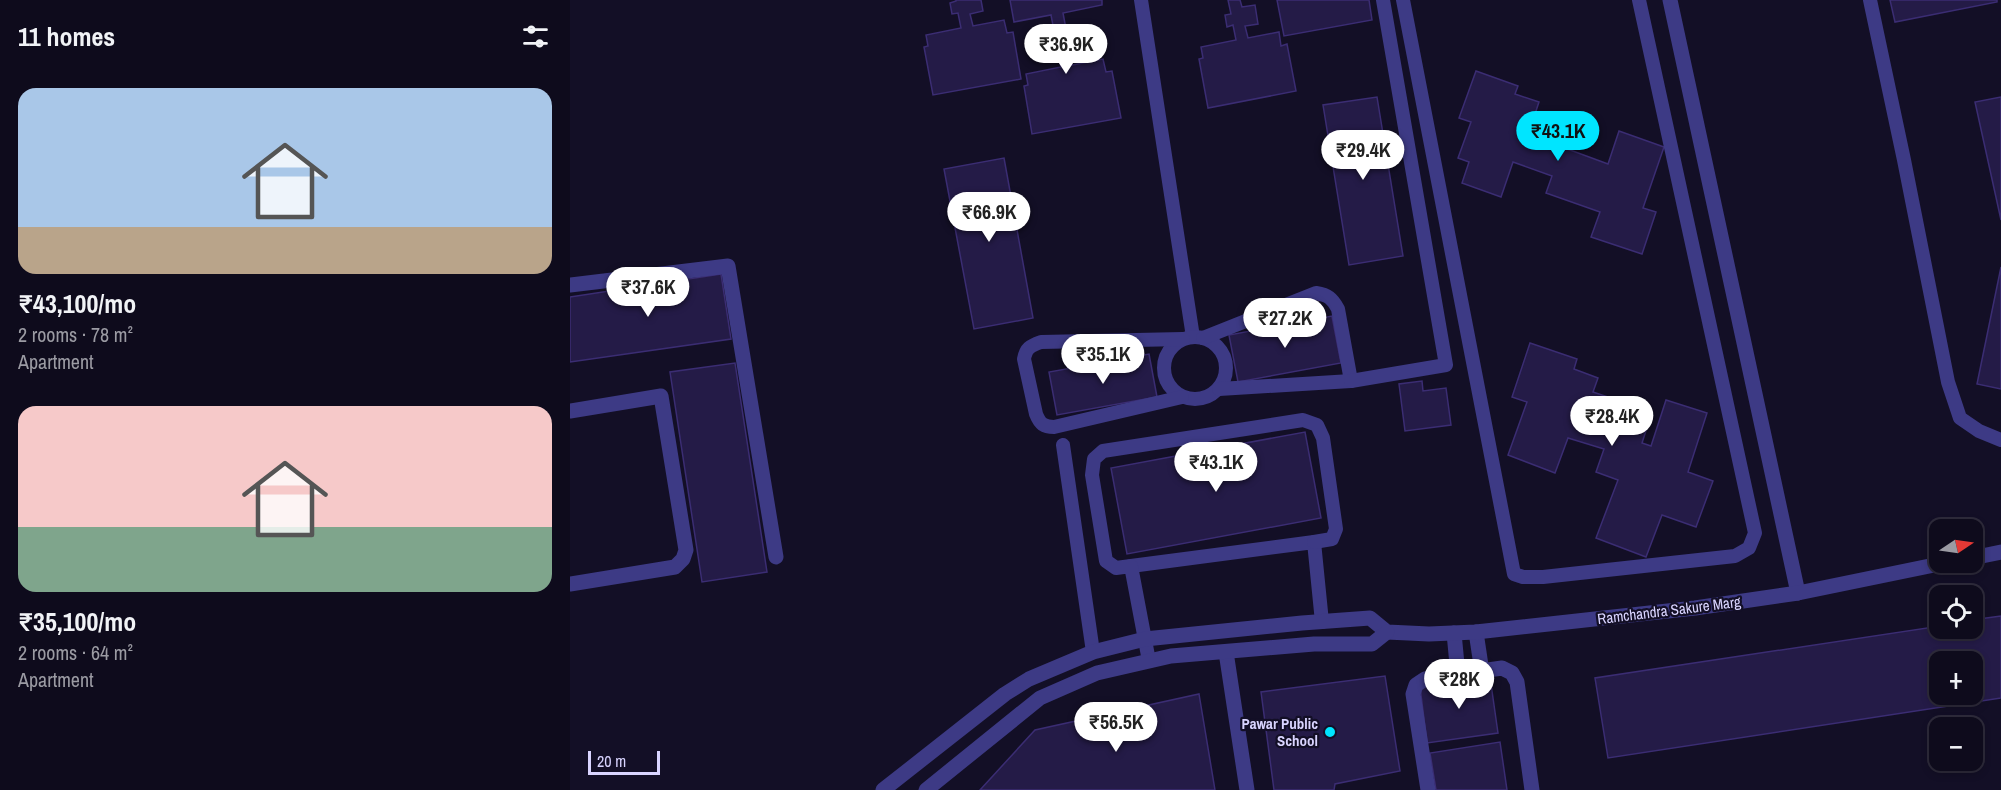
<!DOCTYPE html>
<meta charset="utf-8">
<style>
body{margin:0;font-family:"Archivo Narrow",sans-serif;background:#1c1929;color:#f1f3f6;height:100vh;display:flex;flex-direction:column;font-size:22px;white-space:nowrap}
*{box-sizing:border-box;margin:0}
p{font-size:20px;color:#9b9ba3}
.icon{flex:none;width:33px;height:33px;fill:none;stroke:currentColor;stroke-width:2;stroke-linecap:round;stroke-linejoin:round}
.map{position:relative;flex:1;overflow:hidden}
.drawer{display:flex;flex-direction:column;background:#0e0b1c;width:570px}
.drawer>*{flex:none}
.needle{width:39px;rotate:77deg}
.tools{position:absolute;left:1359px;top:519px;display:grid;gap:12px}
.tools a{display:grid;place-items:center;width:54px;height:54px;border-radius:12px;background:#0e0b1c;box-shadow:0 3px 9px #0003,0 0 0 2px #2e2b3b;font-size:30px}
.scale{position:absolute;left:18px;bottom:15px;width:72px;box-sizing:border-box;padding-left:6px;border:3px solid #d9d4ff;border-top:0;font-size:16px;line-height:21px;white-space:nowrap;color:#d9d4ff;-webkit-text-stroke:4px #130f26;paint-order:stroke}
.price{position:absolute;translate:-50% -51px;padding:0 14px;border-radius:21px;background:#fff;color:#222;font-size:20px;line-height:39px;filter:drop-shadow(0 2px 3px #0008)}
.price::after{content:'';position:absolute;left:50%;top:36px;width:18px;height:14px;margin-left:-9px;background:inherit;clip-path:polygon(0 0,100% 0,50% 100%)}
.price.current{background:#00e5ff;color:#111}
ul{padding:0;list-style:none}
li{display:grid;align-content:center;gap:12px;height:318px;padding:0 18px}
li span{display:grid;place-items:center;height:186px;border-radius:18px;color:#555}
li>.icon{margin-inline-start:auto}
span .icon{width:108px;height:108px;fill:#fffc;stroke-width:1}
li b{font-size:26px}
h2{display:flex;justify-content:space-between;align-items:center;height:72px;padding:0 18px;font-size:26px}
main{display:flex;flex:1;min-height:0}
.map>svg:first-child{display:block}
</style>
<main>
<section class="drawer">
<h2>11 homes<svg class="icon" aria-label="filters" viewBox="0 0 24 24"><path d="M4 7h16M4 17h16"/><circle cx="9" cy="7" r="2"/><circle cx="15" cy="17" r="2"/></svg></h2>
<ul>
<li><span style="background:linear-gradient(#a9c7e8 75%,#b9a48a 0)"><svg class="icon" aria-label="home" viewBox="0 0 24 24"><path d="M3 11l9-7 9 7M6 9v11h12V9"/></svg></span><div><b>₹43,100/mo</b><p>2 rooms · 78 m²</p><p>Apartment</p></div></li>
<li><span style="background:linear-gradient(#f6c9c9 65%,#7fa58c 0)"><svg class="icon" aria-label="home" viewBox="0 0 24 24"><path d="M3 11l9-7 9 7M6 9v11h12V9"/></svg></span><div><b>₹35,100/mo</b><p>2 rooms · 64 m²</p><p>Apartment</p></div></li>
</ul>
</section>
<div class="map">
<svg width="1431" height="790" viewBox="0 0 1431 790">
<rect width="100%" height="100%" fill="#130f26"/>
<g fill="#241b47" stroke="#3b2d73" stroke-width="1.5" fill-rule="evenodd">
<path d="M386,0H411L413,11L400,14L403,26L434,20L437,33L443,32L451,79L363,95L354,47L358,46L356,35L391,28L388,13L382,14L380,3L386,1Z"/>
<path d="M440,0H532V5L493,13L497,34L510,32L513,50L500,53L502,65L533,59L536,72L542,71L551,118L462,134L454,86L458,85L456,74L491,67L488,52L482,53L480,42L486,41L481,15L444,22Z"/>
<path d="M658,0H670L672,7L685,5L688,24L675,26L678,38L709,32L711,46L717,44L726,91L638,108L629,59L633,58L631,47L666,40L663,25L657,27L655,15L661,14Z"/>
<path d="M707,0H799L802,20L714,36Z"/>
<path d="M1320,0H1427V2L1325,22Z"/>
<path d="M906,71L948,86L945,94L969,102L964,117L998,129L992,147L1038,164L1049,131L1094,147L1073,208L1086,212L1072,254L1021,237L1030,212L976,193L982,176L943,162L931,197L892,183L899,162L888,158L901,122L889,118Z"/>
<path d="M807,97L833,256L779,265L753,105Z"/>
<path d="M1431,97V220L1405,102Z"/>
<path d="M434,158L463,318L404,329L374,169Z"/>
<path d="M1431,267V389L1407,384Z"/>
<path d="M151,274L161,339L0,362V297Z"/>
<path d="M762,316L771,363L668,382L659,335Z"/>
<path d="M960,343L1007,359L1004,369L1028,378L1023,392L1082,412L1072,443L1081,446L1096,400L1137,413L1118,472L1143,481L1126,527L1092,515L1076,557L1026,538L1048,480L1026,472L1034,449L998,438L985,473L938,455L957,402L942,397Z"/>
<path d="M579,354L587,397L487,415L479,372Z"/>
<path d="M165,363L197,572L132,582L100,372Z"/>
<path d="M852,381L853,391L876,388L881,425L835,431L829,384Z"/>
<path d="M735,432L751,518L557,554L541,468Z"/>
<path d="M1431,616V698L1038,758L1025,678L1370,626V628H1402V620ZM1370,662H1402V694H1370Z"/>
<path d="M815,676L830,771L765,784L764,790H704L691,692Z"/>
<path d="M920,677L928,733L857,743L850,687Z"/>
<path d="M629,694L645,790H410L465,730Z"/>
<path d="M930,742L937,790H866L860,753Z"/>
</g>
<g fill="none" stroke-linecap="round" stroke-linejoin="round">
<g stroke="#3d3a85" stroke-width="14">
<path d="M571,0L623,337"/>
<path d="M833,0L944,574L953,577H973L1165,556L1179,548L1185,533L1069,0"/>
<path d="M1300,0L1334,160L1378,382L1390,418L1409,431L1431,440"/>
<circle cx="625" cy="368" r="31"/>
<path d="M633,338L746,293C758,295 762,298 768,309L781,381L649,389"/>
<path d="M781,381L876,365L813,0"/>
<path d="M612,397L484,427C474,427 470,424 466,414L454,359C456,348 460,346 471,342L613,339"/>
<path d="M493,445L523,652"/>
<path d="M561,566L744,542L752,622"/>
<path d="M579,661L561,566L546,568L536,561L522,475L524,459L533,451L733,420L747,425L753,438L766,529L762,539L744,542"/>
</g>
<g stroke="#3d3a85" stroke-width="15">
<path d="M1100,0L1228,593"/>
<path d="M0,285L158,266L206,557"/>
<path d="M0,411L91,396L116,550L113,559L105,567L0,584"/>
<path d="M906,632L912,672"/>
<path d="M884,633L888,675"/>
<path d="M656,652L677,790"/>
<path d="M858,790L843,694L846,685L855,679L932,668L942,673L947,682L962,790"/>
</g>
<g stroke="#3d3a85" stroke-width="15">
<path d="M1402,558L1431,552"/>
<path d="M313,790L435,694L459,679L523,652L575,639L732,623L800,618L817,632L859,634L906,632L1125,608L1228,593L1379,562"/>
<path d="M356,790L470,698L527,673L601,656L744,644H802L817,632"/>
</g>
</g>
<circle fill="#00e5ff" stroke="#130f26" stroke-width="2" cx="760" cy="732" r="6"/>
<g text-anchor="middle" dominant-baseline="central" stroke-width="4.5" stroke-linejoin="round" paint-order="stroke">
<g font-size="15" fill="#d9d4ff" stroke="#130f26">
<text transform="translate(1099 610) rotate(-7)">Ramchandra Sakure Marg</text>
</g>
<g font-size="15" font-weight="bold" fill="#d9d4ff" stroke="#130f26" text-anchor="end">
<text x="748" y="723">Pawar Public<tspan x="748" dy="17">School</tspan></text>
</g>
</g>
</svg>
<div class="tools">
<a><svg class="needle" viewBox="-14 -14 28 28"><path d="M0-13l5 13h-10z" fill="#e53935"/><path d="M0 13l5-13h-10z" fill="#9b9ba3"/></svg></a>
<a><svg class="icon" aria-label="locate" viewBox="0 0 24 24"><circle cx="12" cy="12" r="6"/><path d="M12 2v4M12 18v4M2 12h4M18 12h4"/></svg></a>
<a>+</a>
<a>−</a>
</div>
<div class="scale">20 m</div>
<b class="price" style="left:496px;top:75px">₹36.9K</b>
<b class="price current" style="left:988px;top:162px">₹43.1K</b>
<b class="price" style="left:793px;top:181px">₹29.4K</b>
<b class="price" style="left:419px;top:243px">₹66.9K</b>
<b class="price" style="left:78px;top:318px">₹37.6K</b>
<b class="price" style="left:715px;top:349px">₹27.2K</b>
<b class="price" style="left:533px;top:385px">₹35.1K</b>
<b class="price" style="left:1042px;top:447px">₹28.4K</b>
<b class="price" style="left:646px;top:493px">₹43.1K</b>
<b class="price" style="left:889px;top:710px">₹28K</b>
<b class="price" style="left:546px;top:753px">₹56.5K</b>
</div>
</main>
